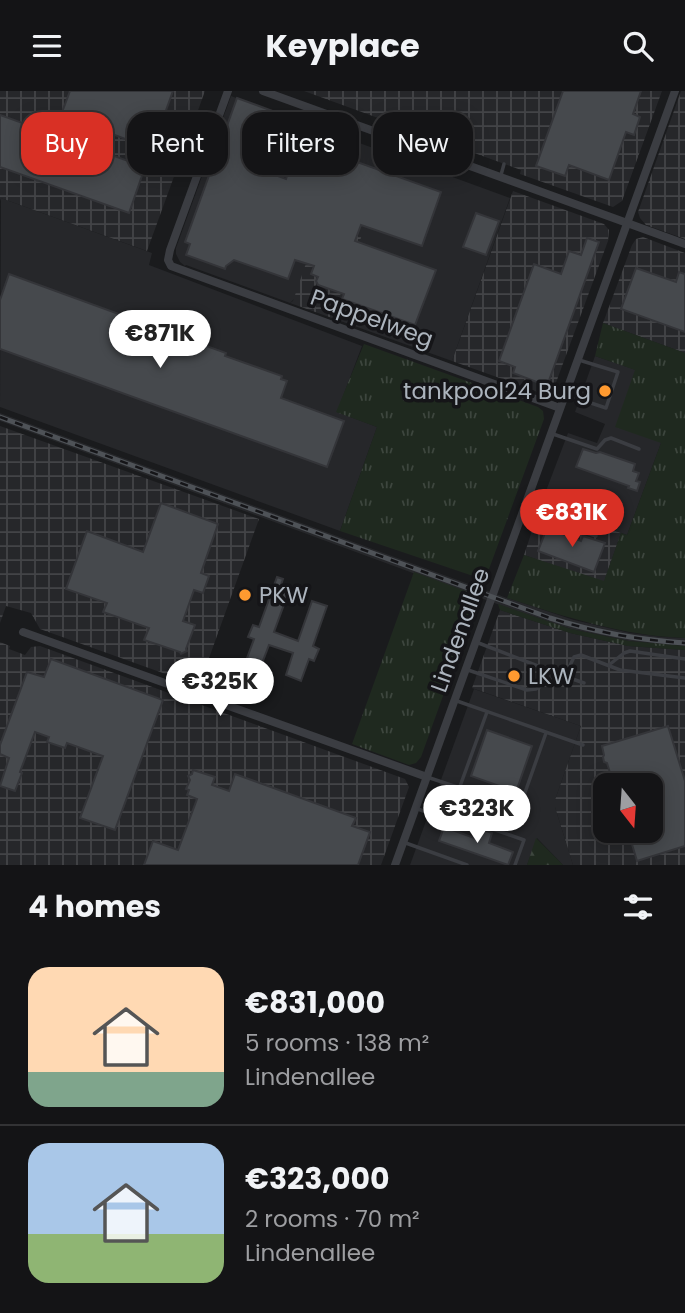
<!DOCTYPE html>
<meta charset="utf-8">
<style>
body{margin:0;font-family:Poppins,sans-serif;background:#212123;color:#f1f3f6;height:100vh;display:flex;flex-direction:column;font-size:26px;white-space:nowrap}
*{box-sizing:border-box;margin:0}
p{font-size:23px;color:#9d9ea1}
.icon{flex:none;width:38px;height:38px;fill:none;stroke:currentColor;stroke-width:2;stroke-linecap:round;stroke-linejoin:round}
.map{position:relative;height:774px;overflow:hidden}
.details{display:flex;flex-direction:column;background:#141416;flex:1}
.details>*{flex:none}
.guide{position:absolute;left:21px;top:21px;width:644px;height:63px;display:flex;gap:14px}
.needle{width:46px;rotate:163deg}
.controls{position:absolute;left:593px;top:682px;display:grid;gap:14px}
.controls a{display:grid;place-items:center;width:70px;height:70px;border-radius:14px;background:#141416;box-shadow:0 4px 18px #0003,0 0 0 2px #333335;font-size:35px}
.price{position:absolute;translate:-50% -60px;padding:0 16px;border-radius:24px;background:#fff;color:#222;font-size:23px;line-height:46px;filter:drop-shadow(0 2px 4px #0008)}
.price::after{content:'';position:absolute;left:50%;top:42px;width:21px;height:16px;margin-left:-10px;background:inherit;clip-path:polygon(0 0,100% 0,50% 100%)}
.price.current{background:#d93025;color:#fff}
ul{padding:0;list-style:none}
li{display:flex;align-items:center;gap:21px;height:175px;padding:0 28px}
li+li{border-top:2px solid #333335}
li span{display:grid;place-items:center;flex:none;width:196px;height:140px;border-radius:21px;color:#555}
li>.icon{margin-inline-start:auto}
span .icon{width:84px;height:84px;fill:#fffc;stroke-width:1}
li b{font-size:30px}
h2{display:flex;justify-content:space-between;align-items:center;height:84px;padding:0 28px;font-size:30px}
.chip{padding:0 24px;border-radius:21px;background:#141416;box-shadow:0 4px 18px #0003,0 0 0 2px #333335;font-size:24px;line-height:63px}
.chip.current{background:#d93025;color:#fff}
header{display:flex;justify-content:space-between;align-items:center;height:91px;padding:0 28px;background:#141416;font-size:32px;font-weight:700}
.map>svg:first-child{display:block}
</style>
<header><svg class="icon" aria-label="menu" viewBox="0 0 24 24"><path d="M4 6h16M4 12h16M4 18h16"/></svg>Keyplace<svg class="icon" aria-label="search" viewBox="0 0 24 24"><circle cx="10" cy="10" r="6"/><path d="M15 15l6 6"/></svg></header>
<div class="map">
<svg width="685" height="774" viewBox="0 0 685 774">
<defs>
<pattern id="industrial-grid" width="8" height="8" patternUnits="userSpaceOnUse" patternTransform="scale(1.75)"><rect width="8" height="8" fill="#26272a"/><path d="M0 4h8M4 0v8" fill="none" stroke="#434447"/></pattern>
<pattern id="grass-tufts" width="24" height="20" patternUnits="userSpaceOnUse" patternTransform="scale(1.75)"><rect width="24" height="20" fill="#1f291f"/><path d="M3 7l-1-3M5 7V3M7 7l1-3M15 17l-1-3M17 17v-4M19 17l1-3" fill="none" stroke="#3d463e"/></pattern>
<pattern id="forest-firs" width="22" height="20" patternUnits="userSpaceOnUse" patternTransform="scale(1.75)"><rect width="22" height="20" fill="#1f291f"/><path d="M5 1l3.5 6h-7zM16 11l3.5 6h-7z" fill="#3d463e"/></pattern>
</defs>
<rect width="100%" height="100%" fill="#1a1b1d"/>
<g fill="#26272a">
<path d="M231,5L510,107L452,270L332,227L362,141L290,212L186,174L185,175L180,171L176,163V157Z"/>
<path d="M1,107L152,162L149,174L362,255L337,321L377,336L340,440L0,316Z"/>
<path d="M595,265L636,279L661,352L627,444L541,413L568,342L597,352L605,333L575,321Z"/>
<path d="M0,322L507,507L574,529L630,542L662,546L685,547V555L629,550L571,538L497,513L0,330Z"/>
<path d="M474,598L581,635L555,709V716L573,774H563L537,747L527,774H410Z"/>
</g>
<g fill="url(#industrial-grid)" fill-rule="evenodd">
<path d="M0,0H205L147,160L1,107L0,110Z"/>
<path d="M304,0H662L622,110L613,116L520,83L521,79Z"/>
<path d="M681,0H685V148L646,134L640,127L638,121Z"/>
<path d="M513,100L604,133L609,139L608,150L554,297L547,302H541L452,270Z"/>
<path d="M322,126L363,141L332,227L290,212L293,210Z"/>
<path d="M643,146L685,162V262L603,232L632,154L636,148Z"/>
<path d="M0,335L259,428L199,595L40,538L31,522L6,515L0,532Z"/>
<path d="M541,413L621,442L604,491L524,464Z"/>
<path d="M500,519L570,542L628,555L685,559V774H573L555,716V709L581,635L472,597ZM606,695H651V740H606Z"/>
<path d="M0,551L10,555L9,558L25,564L31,556L40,555L405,688L409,696L381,774H0Z"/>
</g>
<g fill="url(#grass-tufts)">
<path d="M603,232L685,262V547C623,545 566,526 507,507L524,464L604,490L621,442L627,444L661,352L615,336L635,279L595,265Z"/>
<path d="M364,253L538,316L543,320L544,328L485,489L340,440L377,336L336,321Z"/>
<path d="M414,481L479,505L421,666L416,672L409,674L352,653Z"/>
<path d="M498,513L571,538L629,550L685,555V559L628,555L570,542L500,519Z"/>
</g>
<path fill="url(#forest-firs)" d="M536,747L563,774H527Z"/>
<g fill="#46494d" stroke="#343539" stroke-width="2">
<path d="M70,0H173L152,58L61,24Z"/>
<path d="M563,0H641L633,23L640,26L634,44L626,41L609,89L569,74L565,85L536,75Z"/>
<path d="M237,7L281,23L261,79L286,88L296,58L343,75L346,67L441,101L422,155L361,134L355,150L436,179L415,234L342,208L344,203L318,194L316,190L318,186L311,183L314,175L295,169L288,188L234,169L226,175L225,178L186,164L190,153L185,151Z"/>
<path d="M0,24L145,76L129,122L0,76Z"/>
<path d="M476,122L499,130L486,164L463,156Z"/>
<path d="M587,147L599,151L547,295L513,282L515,276L499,270L534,173L561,183L569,160L581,164Z"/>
<path d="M636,177L676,191L679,181L685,183V241L621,218Z"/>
<path d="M9,183L226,262L225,265L282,285L281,288L287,290L281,307L344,330L327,376L0,258V209Z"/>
<path d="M583,358L596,362L600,361L635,373L633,380L639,382L636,390L640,391L637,400L628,397L629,395L576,376Z"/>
<path d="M161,412L218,433L201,482L209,485L203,502L194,499L183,530L195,534L186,558L187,560L181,563L180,561L144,549L149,537L103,521L107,512L66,498L87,440L143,461Z"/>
<path d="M547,437L581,450L583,445L605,452L594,481L538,460Z"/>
<path d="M277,486L283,488L281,494L290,497L274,541L298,550L312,510L327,515L313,555L319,558L314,570L309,568L301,590L286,584L293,562L269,554L261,575L246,570L254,548L248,546L253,534L259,536Z"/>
<path d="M51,568L163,609L115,739L80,727L103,665L67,652L65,657L47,651L49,646L35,641L20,681L22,682L15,700L0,695L9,667L0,663V654L27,581L44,586Z"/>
<path d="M668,635L685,690V755L637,770L628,740H651V695H614L607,672L604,671L603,666L604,664L602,655Z"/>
<path d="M487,639L532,655L516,701L471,685Z"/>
<path d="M193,679L215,686L212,694L229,700L235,683L356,727L352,735L370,741L358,774H144L153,750L178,759L197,708L187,704L189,699L186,698L190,689L188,685L192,683Z"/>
<path d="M444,736L477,748L481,738L492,742L489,752L513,761L508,774L439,750Z"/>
</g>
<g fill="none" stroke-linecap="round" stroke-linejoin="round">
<g stroke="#3b3d42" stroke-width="3.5">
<path d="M379,40L383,29"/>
<path d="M501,84L504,73"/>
<path d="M567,304L606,317L618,281L579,269"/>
<path d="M553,343L597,358L605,349L611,347L639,358"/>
<path d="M524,420L596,445"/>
<path d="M476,551L561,584"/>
<path d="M609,574L624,562L630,560L685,568"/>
<path d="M468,579L527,599L536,598L561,584L584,592"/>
<path d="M565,585L574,566L581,564L620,579L685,587"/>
<path d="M457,610L583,654"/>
<path d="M427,686L517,716L522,710L546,642"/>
<path d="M459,698L487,621"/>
<path d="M418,718L458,733L473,731L524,749L515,774"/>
<path d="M403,751L467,774"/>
</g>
<g stroke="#3b3d42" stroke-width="8">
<path d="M228,0L170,159L168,169L171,175L560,317"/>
<path d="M263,0L685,153"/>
<path d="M23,541L427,686"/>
<path d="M395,774L675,0"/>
</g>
<g stroke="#4e5257" stroke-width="5">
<path id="rail" d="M0,326L550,527C594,541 639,549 685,552"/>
</g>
<use href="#rail" stroke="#151518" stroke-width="2.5" stroke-dasharray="8" stroke-linecap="butt"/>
</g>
<g fill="#ff9a30" stroke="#151518" stroke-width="2.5">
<circle cx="605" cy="300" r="7"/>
<circle cx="245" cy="504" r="7"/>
<circle cx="514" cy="585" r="7"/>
</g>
<g text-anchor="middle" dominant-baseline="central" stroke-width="7" stroke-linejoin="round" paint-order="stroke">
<g font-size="23" fill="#acb4bd" stroke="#151518">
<text transform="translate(372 227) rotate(20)">Pappelweg</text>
<text transform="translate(460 539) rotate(-70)">Lindenallee</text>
</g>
<g font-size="23" fill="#acb4bd" stroke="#151518" text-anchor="start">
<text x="591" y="300" text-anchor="end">tankpool24 Burg</text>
<text x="259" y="504">PKW</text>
<text x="528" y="585">LKW</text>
</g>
</g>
</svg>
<div class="controls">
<a><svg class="needle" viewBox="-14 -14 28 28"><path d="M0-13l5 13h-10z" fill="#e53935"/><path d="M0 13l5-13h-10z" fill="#9d9ea1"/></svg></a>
</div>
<b class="price" style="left:160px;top:279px">€871K</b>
<b class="price current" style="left:572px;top:458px">€831K</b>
<b class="price" style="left:220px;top:627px">€325K</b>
<b class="price" style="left:477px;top:754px">€323K</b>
<div class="guide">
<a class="chip current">Buy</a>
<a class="chip">Rent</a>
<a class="chip">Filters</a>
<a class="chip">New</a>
</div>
</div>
<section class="details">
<h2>4 homes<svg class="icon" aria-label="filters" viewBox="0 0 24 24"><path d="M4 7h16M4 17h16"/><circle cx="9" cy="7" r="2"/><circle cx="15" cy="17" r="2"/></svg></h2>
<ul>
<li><span style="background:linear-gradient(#ffd9b3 75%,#7fa58c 0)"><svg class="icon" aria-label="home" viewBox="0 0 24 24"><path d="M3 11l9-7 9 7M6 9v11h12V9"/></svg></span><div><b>€831,000</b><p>5 rooms · 138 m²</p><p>Lindenallee</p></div></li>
<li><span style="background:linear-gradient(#a9c7e8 65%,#8fb573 0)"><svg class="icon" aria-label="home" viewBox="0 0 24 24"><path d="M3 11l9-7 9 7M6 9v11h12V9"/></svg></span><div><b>€323,000</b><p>2 rooms · 70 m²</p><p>Lindenallee</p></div></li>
</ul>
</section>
